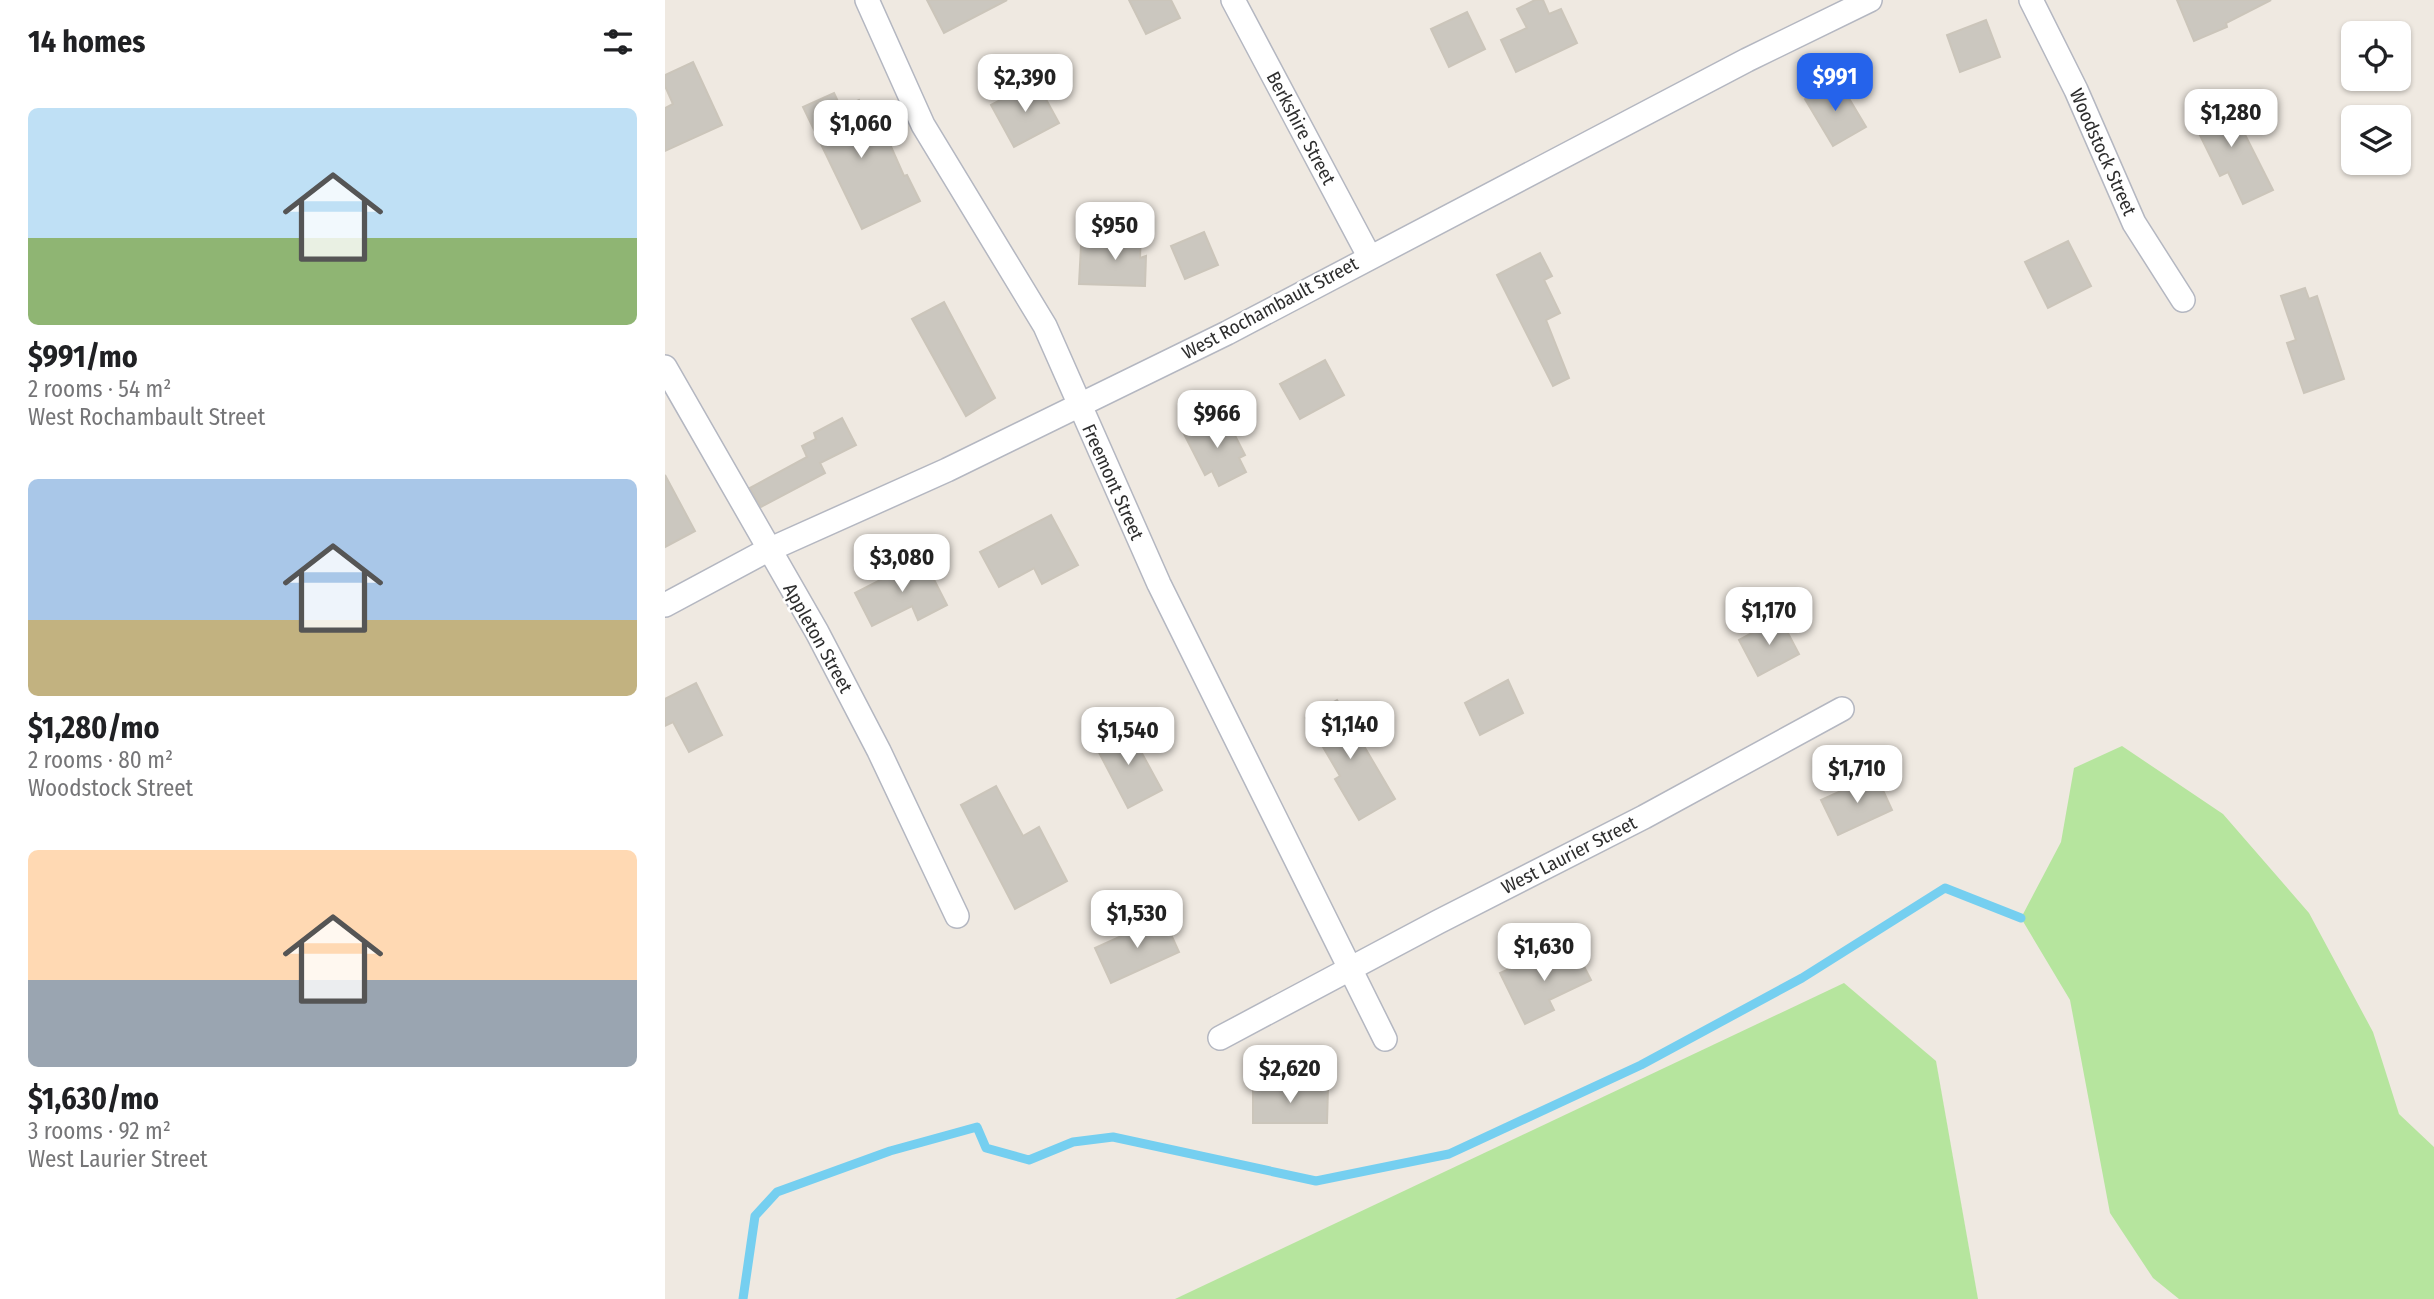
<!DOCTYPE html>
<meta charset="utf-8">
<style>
body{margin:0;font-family:"Fira Sans Condensed",sans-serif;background:#f2f2f2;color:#202124;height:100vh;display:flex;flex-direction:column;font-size:26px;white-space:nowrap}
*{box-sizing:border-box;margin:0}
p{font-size:23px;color:#757577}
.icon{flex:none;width:38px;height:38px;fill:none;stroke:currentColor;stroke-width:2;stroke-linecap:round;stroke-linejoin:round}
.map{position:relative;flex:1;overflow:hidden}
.drawer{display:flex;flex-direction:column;background:#fff;width:665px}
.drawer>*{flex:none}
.fabs{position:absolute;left:1676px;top:21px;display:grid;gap:14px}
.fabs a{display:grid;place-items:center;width:70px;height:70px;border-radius:10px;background:#fff;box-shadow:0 2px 5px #0004;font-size:35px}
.price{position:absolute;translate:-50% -60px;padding:0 16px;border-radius:14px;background:#fff;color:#222;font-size:23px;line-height:46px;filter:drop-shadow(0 2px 4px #0008)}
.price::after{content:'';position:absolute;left:50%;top:42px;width:21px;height:16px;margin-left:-10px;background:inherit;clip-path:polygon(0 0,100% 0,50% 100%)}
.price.selected{background:#2563eb;color:#fff}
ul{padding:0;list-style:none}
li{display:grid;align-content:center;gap:14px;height:371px;padding:0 28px}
li span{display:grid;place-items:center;height:217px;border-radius:10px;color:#555}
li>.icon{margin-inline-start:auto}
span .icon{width:126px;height:126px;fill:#fffc;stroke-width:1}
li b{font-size:30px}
h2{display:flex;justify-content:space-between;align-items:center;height:84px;padding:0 28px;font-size:30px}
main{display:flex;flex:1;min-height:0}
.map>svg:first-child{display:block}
</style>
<main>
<section class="drawer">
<h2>14 homes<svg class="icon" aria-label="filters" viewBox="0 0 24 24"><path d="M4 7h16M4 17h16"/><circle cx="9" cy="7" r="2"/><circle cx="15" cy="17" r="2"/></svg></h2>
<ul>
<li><span style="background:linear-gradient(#bfe0f5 60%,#8fb573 0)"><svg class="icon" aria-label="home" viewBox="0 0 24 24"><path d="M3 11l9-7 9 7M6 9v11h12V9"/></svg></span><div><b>$991/mo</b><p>2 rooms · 54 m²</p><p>West Rochambault Street</p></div></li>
<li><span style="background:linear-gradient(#a9c7e8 65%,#c2b280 0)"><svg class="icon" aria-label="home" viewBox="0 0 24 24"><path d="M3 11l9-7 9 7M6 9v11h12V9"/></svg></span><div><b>$1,280/mo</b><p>2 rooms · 80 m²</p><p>Woodstock Street</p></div></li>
<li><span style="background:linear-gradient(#ffd9b3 60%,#9aa5b1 0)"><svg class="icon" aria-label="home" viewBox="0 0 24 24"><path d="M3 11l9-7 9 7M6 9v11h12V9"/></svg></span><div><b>$1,630/mo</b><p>3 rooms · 92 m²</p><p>West Laurier Street</p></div></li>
</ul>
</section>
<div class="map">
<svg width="1769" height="1299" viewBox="0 0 1769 1299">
<rect width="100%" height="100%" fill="#efe9e1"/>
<g fill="#b6e59e">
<path d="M1457,746L1558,814L1644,913L1708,1032L1734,1114L1769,1147V1299H1514L1488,1278L1445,1213L1405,1000L1356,918L1396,842L1409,768Z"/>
<path d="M1179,983L1271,1061L1313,1299H510Z"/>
</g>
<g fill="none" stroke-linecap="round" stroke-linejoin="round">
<path stroke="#75cff0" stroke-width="9" d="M78,1299L90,1216L112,1192L225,1151L312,1127L321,1148L364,1160L408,1142L448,1137L651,1181L784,1154L976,1065L1137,978L1280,888L1356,918"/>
</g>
<g fill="#cbc7bf" stroke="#cbc5ba" stroke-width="2">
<path d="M262,0H342L279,33Z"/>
<path d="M464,0H506L515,18L481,34Z"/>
<path d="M870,0H878L884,14L896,9L912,43L851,72L836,40L862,28L852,9Z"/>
<path d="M1512,0H1606L1561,23L1562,27L1529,41Z"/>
<path d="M802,12L820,49L784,67L766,29Z"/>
<path d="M1321,20L1335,57L1295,72L1282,35Z"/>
<path d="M28,62L57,125L0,151V108L8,104L0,86V75Z"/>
<path d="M1173,80L1201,127L1168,146L1140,99Z"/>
<path d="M371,81L394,123L349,147L326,105Z"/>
<path d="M169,93L176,108L194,100L203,120L212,115L239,176L242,175L255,201L197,229L138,107Z"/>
<path d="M1560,95L1608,190L1578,204L1563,172L1555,176L1524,113Z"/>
<path d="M450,230L476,231L475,258L481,256L480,286L414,284L416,246L450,247Z"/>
<path d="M539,232L553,265L520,279L506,246Z"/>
<path d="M1403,241L1426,286L1383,308L1360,262Z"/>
<path d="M875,253L887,276L879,280L895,313L881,320L904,378L888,386L832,275Z"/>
<path d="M1640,288L1644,299L1652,296L1679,379L1639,393L1622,343L1631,340L1616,296Z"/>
<path d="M279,302L330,398L301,416L247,319Z"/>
<path d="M660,360L679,395L635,419L615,384Z"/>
<path d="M559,414L580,455L574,458L581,472L554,486L547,471L540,475L519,434Z"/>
<path d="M177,418L191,445L155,463L160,473L96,507L85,488L142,457L137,446L151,439L149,433Z"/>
<path d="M0,475L30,531L0,547Z"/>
<path d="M386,515L413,565L377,584L369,568L334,587L315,552Z"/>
<path d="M258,558L282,605L253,620L247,606L207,626L190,593Z"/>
<path d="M1115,618L1134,654L1093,676L1074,640Z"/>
<path d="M843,680L858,713L815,735L800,703Z"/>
<path d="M31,683L57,735L24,752L8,722L0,726V699Z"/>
<path d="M672,700L730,799L694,820L670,779L675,776L641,718Z"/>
<path d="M462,726L497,790L463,808L429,743Z"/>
<path d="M1211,775L1227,810L1173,835L1156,800Z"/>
<path d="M331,786L358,836L374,827L402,881L350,909L296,805Z"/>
<path d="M498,917L514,952L446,983L430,948Z"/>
<path d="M909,947L926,980L884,1000L889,1010L860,1024L835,973L864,960L868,967Z"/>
<path d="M588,1088H663L662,1123H588Z"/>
</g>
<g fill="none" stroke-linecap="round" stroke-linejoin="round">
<g stroke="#b4b7c1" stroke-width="26">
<g id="street">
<path d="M202,0L258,125L380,326L494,584L720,1039"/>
<path d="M568,0L704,256"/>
<path d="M1366,0L1411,90L1469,223L1518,300"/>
<path d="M0,367L152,632L214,751L292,916"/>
<path d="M0,605L99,552L282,470L562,333L1082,60L1205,0"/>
<path d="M555,1038L773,922L979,817L1177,709"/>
</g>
</g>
<use href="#street" stroke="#fff" stroke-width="23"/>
</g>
<g text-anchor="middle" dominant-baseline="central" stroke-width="5" stroke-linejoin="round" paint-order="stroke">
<g font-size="19" fill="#2e2e2e" stroke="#fff">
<text transform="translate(636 128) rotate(62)">Berkshire Street</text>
<text transform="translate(1438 152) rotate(66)">Woodstock Street</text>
<text transform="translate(605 308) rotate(-28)">West Rochambault Street</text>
<text transform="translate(448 482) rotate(66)">Freemont Street</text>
<text transform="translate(153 638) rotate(61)">Appleton Street</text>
<text transform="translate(904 855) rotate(-27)">West Laurier Street</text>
</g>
</g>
</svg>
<div class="fabs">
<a><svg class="icon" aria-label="locate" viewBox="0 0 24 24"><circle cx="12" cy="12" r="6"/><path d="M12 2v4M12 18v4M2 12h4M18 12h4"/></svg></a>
<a><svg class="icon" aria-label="layers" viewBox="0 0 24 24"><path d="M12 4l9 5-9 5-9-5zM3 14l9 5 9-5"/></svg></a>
</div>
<b class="price selected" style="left:1170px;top:113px">$991</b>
<b class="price" style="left:360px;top:114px">$2,390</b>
<b class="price" style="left:1566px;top:149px">$1,280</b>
<b class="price" style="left:196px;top:160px">$1,060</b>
<b class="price" style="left:450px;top:262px">$950</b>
<b class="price" style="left:552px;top:450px">$966</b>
<b class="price" style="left:237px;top:594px">$3,080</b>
<b class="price" style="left:1104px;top:647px">$1,170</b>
<b class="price" style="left:685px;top:761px">$1,140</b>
<b class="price" style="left:463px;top:767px">$1,540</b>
<b class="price" style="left:1192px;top:805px">$1,710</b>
<b class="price" style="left:472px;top:950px">$1,530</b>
<b class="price" style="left:879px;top:983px">$1,630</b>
<b class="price" style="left:625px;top:1105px">$2,620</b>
</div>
</main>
